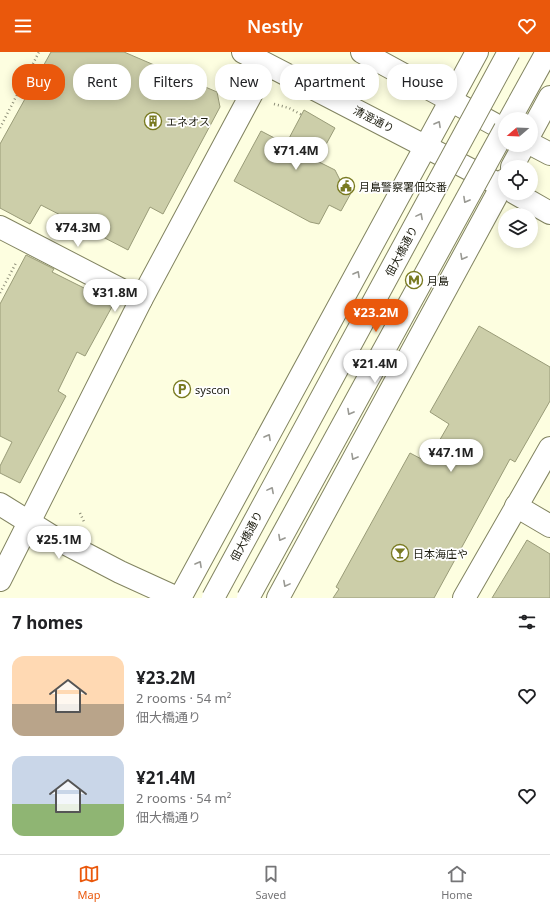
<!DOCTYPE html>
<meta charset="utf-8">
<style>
body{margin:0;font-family:"Noto Sans","Noto Sans JP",sans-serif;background:#f2f2f2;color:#202124;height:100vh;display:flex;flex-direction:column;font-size:15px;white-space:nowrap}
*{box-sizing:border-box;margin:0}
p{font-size:13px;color:#757577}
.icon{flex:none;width:22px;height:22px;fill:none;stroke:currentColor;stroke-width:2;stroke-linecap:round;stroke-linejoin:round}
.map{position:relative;height:546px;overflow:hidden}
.side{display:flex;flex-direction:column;background:#fff;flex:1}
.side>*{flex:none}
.banner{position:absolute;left:12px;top:12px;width:526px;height:36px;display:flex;gap:8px}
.needle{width:26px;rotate:251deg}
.controls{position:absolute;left:498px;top:60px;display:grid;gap:8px}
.controls a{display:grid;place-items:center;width:40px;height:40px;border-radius:50%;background:#fff;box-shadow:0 2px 10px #0003;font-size:20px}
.price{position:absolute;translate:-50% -34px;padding:0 9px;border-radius:14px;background:#fff;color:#222;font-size:13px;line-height:26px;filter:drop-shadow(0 1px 2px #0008)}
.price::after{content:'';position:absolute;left:50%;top:24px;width:12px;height:9px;margin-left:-6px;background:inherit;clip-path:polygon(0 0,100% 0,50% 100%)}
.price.selected{background:#ea580c;color:#fff}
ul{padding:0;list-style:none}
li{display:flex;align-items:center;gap:12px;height:100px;padding:0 12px}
li span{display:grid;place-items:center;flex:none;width:112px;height:80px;border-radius:12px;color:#555}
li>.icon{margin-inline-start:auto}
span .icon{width:48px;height:48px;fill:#fffc;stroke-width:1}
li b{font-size:17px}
h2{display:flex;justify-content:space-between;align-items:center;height:48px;padding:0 12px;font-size:17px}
.pill{padding:0 14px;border-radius:16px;background:#fff;box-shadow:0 2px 10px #0003;font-size:14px;line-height:36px}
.pill.selected{background:#ea580c;color:#fff}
header{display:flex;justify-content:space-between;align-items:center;height:52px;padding:0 12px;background:#ea580c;color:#fff;font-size:18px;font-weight:600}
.tabs{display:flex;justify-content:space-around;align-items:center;height:56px;border-top:1px solid #e0e0e0;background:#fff;font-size:11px;color:#757577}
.tabs a{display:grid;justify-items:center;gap:2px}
.tabs .selected{color:#ea580c}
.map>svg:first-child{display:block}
</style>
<header><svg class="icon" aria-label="menu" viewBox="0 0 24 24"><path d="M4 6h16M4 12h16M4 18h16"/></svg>Nestly<svg class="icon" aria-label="heart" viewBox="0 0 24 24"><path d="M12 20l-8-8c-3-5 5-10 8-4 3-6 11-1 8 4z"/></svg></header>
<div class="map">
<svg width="550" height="546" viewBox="0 0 550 546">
<rect width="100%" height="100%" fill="#fdfee0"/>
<g fill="#cccea9" stroke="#999b78">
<path d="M51,0H124L217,40L220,55L163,162L150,155L128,198L41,153L30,172L0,156V92Z"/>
<path d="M304,58L335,76L317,109L335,118L340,128L345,126L351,141L341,159L329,153L319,172L310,170L234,129L261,79L286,92Z"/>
<path d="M26,203L54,217L52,220L114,251L85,304L77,300L58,339L66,344L20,431L0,421V414L12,390L0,384V252Z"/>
<path d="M479,274L550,315V349L515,410L510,407L434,546H333L339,537L336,535L410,401L427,410L449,372L430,360Z"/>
<path d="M527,488L550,502V546H492Z"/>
</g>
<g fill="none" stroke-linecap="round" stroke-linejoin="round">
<g stroke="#828461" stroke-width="24">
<g id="minor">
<path d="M0,175L141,248"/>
<path d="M516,454L550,474"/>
</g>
</g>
<g stroke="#828461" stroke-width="24">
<g id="tertiary">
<path d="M0,452L53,485L120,520L177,546"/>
<path d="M0,528L141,248L267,13"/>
<path d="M464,546L550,396"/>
</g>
</g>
<g stroke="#828461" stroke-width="24">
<g id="secondary">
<path d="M243,0L496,131"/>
<path d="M362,0L505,78"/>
<path d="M531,80L550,45"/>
<path d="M531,92L550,102"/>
<path d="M512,115L524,93"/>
<path d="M515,141L550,161"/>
<path d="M180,546L477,0"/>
<path d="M278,546L505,128"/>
</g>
</g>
<g stroke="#8e8f79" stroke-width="2.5" stroke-dasharray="1 3" stroke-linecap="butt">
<path d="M274,52L289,56L302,63"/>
<path d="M0,76L39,0"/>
<path d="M0,241L16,211"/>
<path d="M80,461L85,472"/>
</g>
<use href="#minor" stroke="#fff" stroke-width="22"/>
<use href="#tertiary" stroke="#fff" stroke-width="22"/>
<use href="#secondary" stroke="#fff" stroke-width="22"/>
<g stroke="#828461" stroke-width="24" stroke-linecap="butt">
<g id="secondary-bridge">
<path d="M510,67L547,0"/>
<path d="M213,546L509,0"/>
<path d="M248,546L505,77"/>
</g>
</g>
<use href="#secondary-bridge" stroke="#fff" stroke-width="22"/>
</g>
<defs><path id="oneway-chevron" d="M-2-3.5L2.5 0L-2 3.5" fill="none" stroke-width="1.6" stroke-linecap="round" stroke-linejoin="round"/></defs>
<g stroke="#999993">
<use href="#oneway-chevron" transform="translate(438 72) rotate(-61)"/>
<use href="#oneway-chevron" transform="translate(466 148) rotate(119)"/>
<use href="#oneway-chevron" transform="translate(420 164) rotate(-62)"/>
<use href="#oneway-chevron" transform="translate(463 205) rotate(119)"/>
<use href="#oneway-chevron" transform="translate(357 222) rotate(-61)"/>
<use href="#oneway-chevron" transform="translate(350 360) rotate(119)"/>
<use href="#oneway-chevron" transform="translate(268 385) rotate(-61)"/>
<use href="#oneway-chevron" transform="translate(354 405) rotate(119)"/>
<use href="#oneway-chevron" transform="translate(271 438) rotate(-62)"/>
<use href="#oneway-chevron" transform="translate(281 486) rotate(119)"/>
<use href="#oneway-chevron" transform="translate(199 512) rotate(-61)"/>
<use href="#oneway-chevron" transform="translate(286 532) rotate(118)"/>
</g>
<defs>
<g id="building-ring" transform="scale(0.9)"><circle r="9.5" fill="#fff" stroke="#797a21" stroke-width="1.5"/><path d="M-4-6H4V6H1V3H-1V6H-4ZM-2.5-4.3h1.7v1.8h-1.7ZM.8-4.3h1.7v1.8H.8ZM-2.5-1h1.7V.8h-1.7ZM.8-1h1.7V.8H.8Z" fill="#797a21"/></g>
<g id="civic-ring" transform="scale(0.9)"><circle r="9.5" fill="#fff" stroke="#797a21" stroke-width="1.5"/><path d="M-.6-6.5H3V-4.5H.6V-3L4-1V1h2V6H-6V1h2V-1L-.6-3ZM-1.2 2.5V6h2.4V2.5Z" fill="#797a21"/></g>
<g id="metro-ring" transform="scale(0.9)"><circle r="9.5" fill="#fff" stroke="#797a21" stroke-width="1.5"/><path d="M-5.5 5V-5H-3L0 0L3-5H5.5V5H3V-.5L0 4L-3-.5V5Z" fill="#797a21"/></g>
<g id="parking-ring" transform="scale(0.9)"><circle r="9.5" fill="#fff" stroke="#797a21" stroke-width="1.5"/><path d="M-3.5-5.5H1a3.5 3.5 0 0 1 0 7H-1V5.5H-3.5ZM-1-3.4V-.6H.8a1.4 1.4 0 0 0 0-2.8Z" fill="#797a21"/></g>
<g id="bar-ring" transform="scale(0.9)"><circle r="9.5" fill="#fff" stroke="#797a21" stroke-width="1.5"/><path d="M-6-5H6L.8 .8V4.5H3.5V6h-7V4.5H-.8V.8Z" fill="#797a21"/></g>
</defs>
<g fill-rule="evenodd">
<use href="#building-ring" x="153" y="69"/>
<use href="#civic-ring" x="346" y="134"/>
<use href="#metro-ring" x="414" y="228"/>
<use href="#parking-ring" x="182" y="337"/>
<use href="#bar-ring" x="400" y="501"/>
</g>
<g text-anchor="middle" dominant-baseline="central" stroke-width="3.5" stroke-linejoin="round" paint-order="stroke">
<g font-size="11" fill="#1c1c0f" stroke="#fff">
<text transform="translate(374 67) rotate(27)">清澄通り</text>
<text transform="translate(401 199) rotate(-62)">佃大橋通り</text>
<text transform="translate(246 484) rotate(-62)">佃大橋通り</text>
</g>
<g font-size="11" fill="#1c1c0f" stroke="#fff" text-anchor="start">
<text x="166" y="69">エネオス</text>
<text x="359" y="134">月島警察署佃交番</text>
<text x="427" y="228">月島</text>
<text x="195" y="337">syscon</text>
<text x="413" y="501">日本海庄や</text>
</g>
</g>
</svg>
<div class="controls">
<a><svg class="needle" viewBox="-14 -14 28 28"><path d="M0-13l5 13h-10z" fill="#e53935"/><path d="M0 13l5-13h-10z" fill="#757577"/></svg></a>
<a><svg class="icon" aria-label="locate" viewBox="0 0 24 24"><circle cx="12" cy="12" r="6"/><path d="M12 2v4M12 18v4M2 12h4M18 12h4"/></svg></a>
<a><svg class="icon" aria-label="layers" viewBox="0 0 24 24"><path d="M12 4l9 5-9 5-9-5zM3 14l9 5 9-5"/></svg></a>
</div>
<b class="price" style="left:296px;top:119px">¥71.4M</b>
<b class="price" style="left:78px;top:196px">¥74.3M</b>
<b class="price" style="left:115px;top:261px">¥31.8M</b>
<b class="price selected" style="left:376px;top:281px">¥23.2M</b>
<b class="price" style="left:375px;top:332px">¥21.4M</b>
<b class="price" style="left:451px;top:421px">¥47.1M</b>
<b class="price" style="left:59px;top:508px">¥25.1M</b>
<div class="banner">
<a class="pill selected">Buy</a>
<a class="pill">Rent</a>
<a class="pill">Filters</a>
<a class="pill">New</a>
<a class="pill">Apartment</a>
<a class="pill">House</a>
</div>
</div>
<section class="side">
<h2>7 homes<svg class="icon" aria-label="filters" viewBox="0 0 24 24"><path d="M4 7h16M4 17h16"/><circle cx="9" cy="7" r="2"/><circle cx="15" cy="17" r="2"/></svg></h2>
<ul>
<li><span style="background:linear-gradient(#ffd9b3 60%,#b9a48a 0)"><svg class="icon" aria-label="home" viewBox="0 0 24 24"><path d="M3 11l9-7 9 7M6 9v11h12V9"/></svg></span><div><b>¥23.2M</b><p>2 rooms · 54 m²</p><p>佃大橋通り</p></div><svg class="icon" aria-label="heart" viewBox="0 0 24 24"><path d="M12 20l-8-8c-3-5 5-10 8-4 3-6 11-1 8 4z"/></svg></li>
<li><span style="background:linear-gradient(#c9d6e8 60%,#8fb573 0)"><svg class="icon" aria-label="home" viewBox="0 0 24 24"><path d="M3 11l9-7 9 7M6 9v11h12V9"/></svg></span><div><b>¥21.4M</b><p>2 rooms · 54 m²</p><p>佃大橋通り</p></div><svg class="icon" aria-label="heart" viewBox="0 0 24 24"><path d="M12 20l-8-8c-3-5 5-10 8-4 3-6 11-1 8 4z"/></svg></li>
</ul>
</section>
<nav class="tabs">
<a class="selected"><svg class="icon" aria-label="map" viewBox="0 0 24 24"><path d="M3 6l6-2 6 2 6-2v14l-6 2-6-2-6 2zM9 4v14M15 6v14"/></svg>Map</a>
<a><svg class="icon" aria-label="saved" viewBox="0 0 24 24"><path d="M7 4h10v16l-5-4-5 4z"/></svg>Saved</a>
<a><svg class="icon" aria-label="home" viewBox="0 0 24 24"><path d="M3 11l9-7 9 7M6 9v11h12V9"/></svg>Home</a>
</nav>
